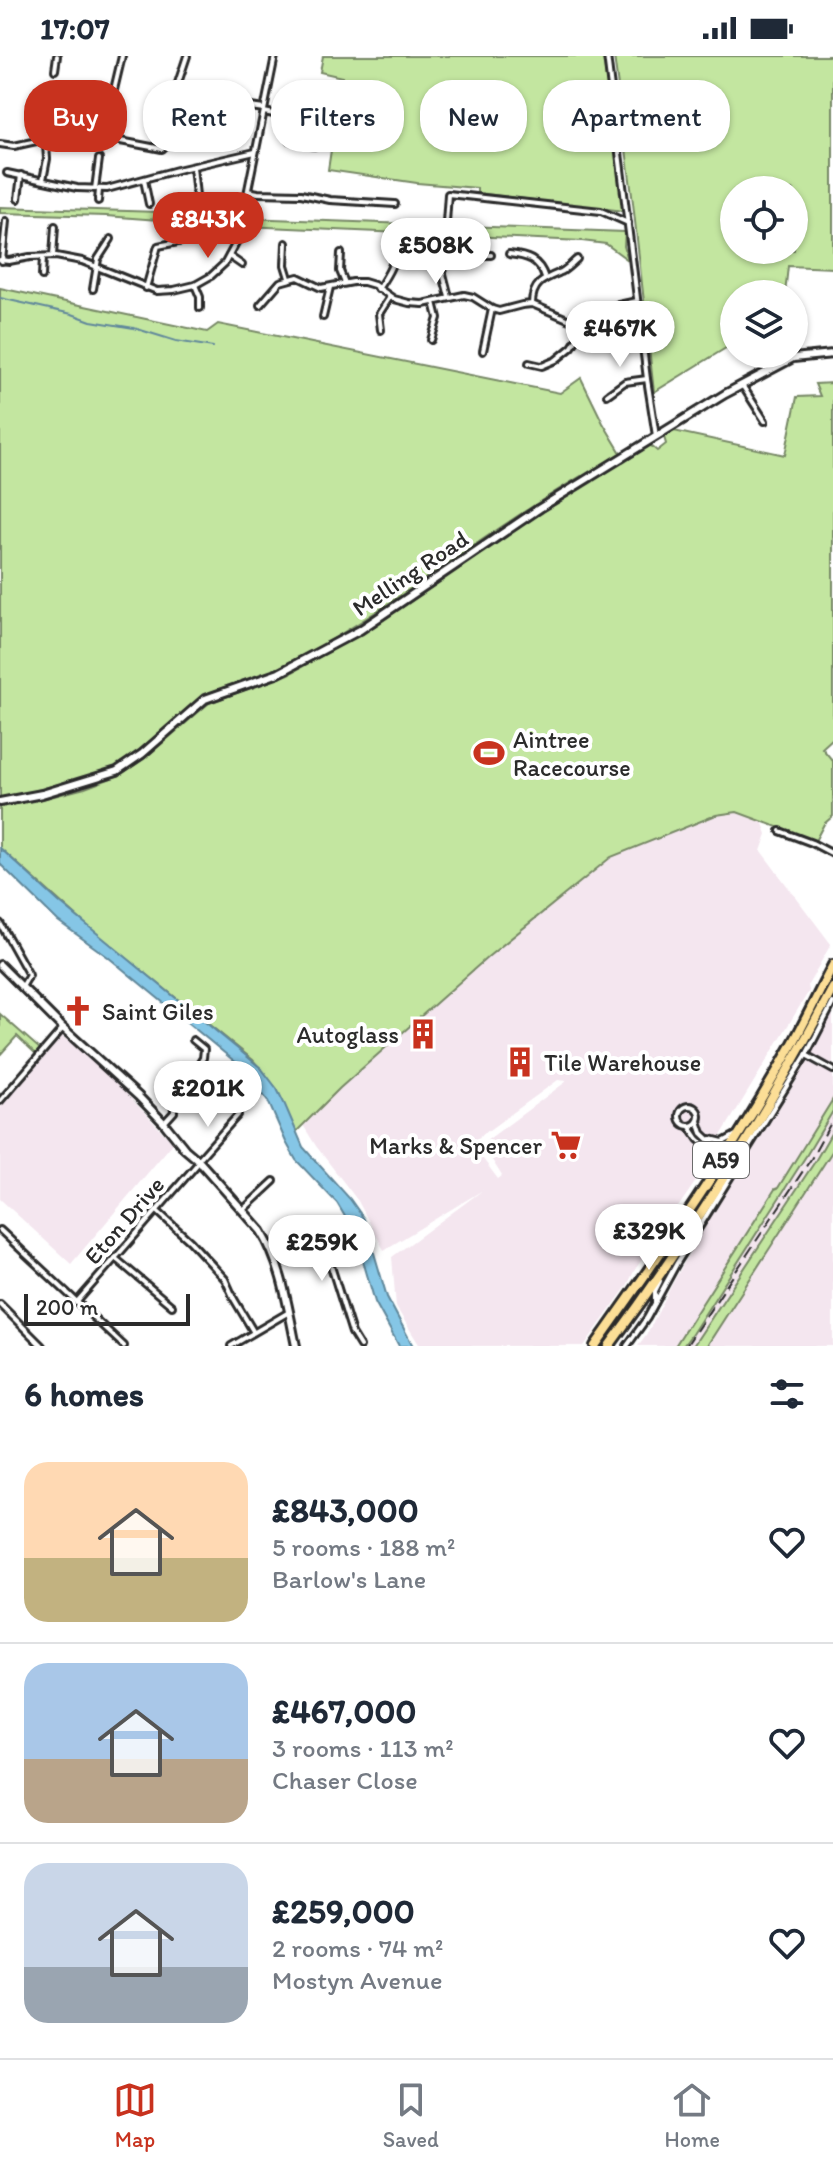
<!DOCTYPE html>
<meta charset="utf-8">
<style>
body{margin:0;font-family:Itim,sans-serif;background:#f2f2f3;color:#1f2937;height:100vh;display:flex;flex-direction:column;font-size:30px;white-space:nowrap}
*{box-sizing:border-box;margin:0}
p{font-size:26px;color:#747a83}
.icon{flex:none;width:44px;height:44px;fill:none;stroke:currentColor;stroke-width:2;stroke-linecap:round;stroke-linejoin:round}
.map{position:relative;height:1290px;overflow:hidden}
.drawer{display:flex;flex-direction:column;background:#fff;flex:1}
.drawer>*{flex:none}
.banner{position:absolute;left:24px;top:24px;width:786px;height:72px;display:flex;gap:16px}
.buttons{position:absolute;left:720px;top:120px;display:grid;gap:16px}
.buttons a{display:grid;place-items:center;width:88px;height:88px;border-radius:50%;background:#fff;box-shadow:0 2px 6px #0004;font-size:40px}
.scale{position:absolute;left:24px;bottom:20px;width:166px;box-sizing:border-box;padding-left:8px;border:4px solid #2b2b2b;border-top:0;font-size:22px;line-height:28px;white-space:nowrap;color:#2b2b2b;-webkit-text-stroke:6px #fff;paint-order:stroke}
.price{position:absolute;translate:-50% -68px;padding:0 18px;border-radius:28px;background:#fff;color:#222;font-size:26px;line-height:52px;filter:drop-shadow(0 2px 4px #0008)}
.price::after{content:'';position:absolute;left:50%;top:48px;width:24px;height:18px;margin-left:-12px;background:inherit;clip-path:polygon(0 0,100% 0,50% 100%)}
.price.on{background:#c8321e;color:#fff}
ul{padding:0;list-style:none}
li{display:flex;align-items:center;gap:24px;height:200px;padding:0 24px}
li+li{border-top:2px solid #e0e1e3}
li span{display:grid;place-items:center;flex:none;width:224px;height:160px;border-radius:24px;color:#555}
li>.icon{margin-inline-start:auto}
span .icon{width:96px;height:96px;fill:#fffc;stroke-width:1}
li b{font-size:34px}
h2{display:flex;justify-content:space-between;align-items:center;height:96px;padding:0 24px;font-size:34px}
.chip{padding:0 28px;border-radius:32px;background:#fff;box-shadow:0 2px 6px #0004;font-size:28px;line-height:72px}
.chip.on{background:#c8321e;color:#fff}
.status{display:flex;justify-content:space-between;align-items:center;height:56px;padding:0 40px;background:#fff;direction:ltr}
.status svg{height:22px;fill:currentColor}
.menu{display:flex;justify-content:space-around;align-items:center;height:112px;border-top:2px solid #e0e1e3;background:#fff;font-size:22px;color:#747a83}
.menu a{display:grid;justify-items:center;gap:4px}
.menu .on{color:#c8321e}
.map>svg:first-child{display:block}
</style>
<div class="status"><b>17:07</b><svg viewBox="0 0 49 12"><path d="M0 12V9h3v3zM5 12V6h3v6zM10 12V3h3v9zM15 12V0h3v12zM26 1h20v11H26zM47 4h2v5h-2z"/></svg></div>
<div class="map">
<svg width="833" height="1290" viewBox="0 0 833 1290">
<rect width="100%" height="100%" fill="#fff"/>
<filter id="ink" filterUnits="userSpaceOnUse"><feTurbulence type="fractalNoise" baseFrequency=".0125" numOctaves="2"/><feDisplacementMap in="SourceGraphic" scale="16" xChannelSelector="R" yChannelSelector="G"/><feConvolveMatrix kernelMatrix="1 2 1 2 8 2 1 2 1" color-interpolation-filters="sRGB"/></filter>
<g filter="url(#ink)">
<g fill="#f4e6ef" fill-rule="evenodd">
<path d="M737,756L762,765L767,778L761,795L831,888L808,929L809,935L708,1101L696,1125L634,1215L627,1230L584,1290H420L396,1251L392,1201L483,1134L384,1194L358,1145L316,1090L303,1069L340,1032L489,900L611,801L716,759ZM558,1024L567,1025L482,1088L502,1120L498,1123L471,1087Z"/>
<path d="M833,954V1043L778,1132L775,1133L675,1290H638L648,1276L675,1223L703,1174L796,1025Z"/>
<path d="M62,980L107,1017L173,1087L71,1208L0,1143V1052Z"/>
<path d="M833,1055V1074L814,1107L701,1279L693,1290H683L806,1100Z"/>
<path d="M833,1094V1290H707L822,1111Z"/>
</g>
<g fill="#c3e6a0" stroke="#786" stroke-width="2" fill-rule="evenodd">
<path d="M323,0H603L624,155L477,137V132L417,127L328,114L342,21L320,16Z"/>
<path d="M614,0H833V212L788,210L785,238H734V287L654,336L633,147ZM734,134H794V194H734Z"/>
<path d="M0,151L191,157L237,163V170L106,160L0,157Z"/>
<path d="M245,162L625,176L624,190L628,204L606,188L582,185L243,170Z"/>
<path d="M0,232L207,276L218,268L560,337L581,322L603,367L621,397L611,403L623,407L650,389L657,395L666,388L664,381L674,375L785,399L797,341L820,340L815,328L833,327V682L822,692L833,705V760L824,768L815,785L737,756L716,759L611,801L489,900L340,1032L296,1076L277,1033L253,1004L92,874L0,792V750H4L0,745ZM581,420L592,426L525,467L375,570L289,618L209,647L144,703L119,719L85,732L31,746L23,738L113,713L139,695L202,641C221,630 244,625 265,618C278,614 291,607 304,600C400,546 486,476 581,420Z"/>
<path d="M0,958L40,993L36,998L17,980L0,999Z"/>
<path d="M833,1043V1055L806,1100L692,1278L683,1290H675L775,1133L778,1132Z"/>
<path d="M833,1074V1094L710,1285L707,1290H693L814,1107Z"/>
</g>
<path fill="#85c6e6" stroke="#61889b" stroke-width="2" d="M0,792L59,846L261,1012L277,1033L285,1049L303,1091L350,1143L364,1163L387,1241L413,1290H399L375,1246L359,1191L350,1169L337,1147L296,1104L286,1086L268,1045L245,1014L108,901L58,865L0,808Z"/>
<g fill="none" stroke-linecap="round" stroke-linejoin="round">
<path stroke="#61889b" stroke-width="2" d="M0,242L72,258L91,265L134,272L176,285L213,291"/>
<g stroke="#2b2b2b" stroke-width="10">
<g id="street">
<path d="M122,0L113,38L107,80L110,83L162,93L165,90L174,39L187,0"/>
<path d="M607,0L647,323L656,380"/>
<path d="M55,14L57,0"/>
<path d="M224,47L264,53"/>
<path d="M264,56L293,62L289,84L314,90L319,65"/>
<path d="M0,88L14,90L41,84L46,89L47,103L43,124"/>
<path d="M193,111L197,149L201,153L220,156"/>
<path d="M7,117L77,132L107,133L177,114L255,96"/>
<path d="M144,124L149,148"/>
<path d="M95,133L99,103"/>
<path d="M248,135L258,137L301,138L330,144L395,148"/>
<path d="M18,143L21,119"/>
<path d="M98,145L99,134"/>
<path d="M446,166L448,138L601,155L628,167"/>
<path d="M286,187L285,209L289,222"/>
<path d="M341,197L340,215L345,227"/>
<path d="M509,198C527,200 539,203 545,222"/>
<path d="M53,200L55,170"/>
<path d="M229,200L242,209"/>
<path d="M0,204L9,205L30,201L56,200L82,205L157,235L174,234L195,229L211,220L225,207L238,183L275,0"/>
<path d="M2,205L6,165"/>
<path d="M42,220L43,201"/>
<path d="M195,229L200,241V252"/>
<path d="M146,232L158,190L183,185L188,172"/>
<path d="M93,233L98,203L111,183"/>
<path d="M378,233C388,218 397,204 395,186"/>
<path d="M449,241L442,214L444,204L455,199H491"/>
<path d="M532,248C532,227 544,223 561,216C567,213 572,207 577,203"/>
<path d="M260,249L280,226L298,221L321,232L353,226H364L374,229L394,243L409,247L423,248L464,239L473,241L492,253L499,255L522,249L532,248L570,264H579L591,255L637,245"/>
<path d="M323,261L330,231"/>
<path d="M381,274L379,258L390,241"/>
<path d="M431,284L438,262L434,246"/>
<path d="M483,295L492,253"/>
<path d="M529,307L542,310L556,304L572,291L580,278L579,264"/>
<path d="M742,329L765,365"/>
<path d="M607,339L625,326L647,323"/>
<path d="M780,775L812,787L833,798"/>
<path d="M0,867L29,919L22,931"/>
<path d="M806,999L833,1014"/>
<path d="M0,1045L63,972"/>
<circle cx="689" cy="1060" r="10"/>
<path d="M698,1065L702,1077L724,1098"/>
<path d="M164,1067L174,1056L173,1039L196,1013L203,1002L204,993L193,984"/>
<path d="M690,1071L698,1083L721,1104L733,1105"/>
<path d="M711,1083L723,1086L736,1079"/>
<path d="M198,1104L238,1059"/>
<path d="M244,1153L274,1125"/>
<path d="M156,1154L190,1185L225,1223L234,1243L253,1275"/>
<path d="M0,1174L124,1290"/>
<path d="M270,1194L304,1176L317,1178L325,1191L352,1277L360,1290"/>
<path d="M115,1202L172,1250"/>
<path d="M76,1247L199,1106"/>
<path d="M655,1247V1235L660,1225"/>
<path d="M0,1248L42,1290"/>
<path d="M231,1290L289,1256"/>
<path d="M627,1290L647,1262L677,1207L806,999L833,947"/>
</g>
</g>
<g stroke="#2b2b2b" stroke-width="12">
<g id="secondary">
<path d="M0,746L42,738L117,715L142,698L205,643L279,617L360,574L540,452L725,338L793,302L833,298"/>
<path d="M0,909L63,972L138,1040L164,1067L185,1093L198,1104L261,1175C282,1208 288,1252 296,1290"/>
</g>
</g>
<g stroke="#2b2b2b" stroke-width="14">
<g id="highway">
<path d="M595,1290C664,1193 733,1095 791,991C806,964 819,936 833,909"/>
<path d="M609,1290C693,1177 767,1056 833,932"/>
</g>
</g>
<use href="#street" stroke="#fff" stroke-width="4"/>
<use href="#secondary" stroke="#fff" stroke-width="6"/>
<use href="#highway" stroke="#fcde96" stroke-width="8"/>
<path stroke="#2b2b2b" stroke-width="2" stroke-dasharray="12 6" stroke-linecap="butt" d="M686,1290L811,1103L833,1063"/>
</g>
</g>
<defs>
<g id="stadium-bare" transform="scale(2.4)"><path d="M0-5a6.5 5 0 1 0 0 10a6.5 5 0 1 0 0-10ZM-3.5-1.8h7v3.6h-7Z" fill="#c8321e" stroke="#fff" stroke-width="2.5" paint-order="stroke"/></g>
<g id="church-bare" transform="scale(2.4)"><path d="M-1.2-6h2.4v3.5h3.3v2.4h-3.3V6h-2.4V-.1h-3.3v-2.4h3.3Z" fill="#c8321e" stroke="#fff" stroke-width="2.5" paint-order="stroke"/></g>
<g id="building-bare" transform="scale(2.4)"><path d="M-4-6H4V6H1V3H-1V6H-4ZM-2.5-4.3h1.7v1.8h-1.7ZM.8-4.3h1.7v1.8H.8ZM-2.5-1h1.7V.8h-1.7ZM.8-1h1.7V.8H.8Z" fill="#c8321e" stroke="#fff" stroke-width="2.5" paint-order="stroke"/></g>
<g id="supermarket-bare" transform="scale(2.4)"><path d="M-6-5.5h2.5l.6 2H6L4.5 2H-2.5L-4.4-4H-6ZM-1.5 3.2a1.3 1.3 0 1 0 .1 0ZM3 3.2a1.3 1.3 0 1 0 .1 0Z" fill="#c8321e" stroke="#fff" stroke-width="2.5" paint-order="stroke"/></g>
</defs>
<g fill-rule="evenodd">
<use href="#stadium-bare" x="489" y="697"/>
<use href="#church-bare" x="78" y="955"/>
<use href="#building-bare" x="423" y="978"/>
<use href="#building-bare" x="520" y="1006"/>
<use href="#supermarket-bare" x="566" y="1089"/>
</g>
<g text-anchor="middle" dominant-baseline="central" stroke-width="8" stroke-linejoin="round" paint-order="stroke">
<rect fill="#fff" stroke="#6b6b6b" stroke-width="2" x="693" y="1086" width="56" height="36" rx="6"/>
<g font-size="22" font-weight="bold" fill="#2b2b2b">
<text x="721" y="1104">A59</text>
</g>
<g font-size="24" fill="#2b2b2b" stroke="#fff">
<text transform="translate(410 517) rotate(-34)">Melling Road</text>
<text transform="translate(124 1164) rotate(-49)">Eton Drive</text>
</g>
<g font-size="24" fill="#2b2b2b" stroke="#fff" text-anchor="start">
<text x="513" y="683">Aintree<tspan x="513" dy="28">Racecourse</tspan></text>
<text x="102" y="955">Saint Giles</text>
<text x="399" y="978" text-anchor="end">Autoglass</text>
<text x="544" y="1006">Tile Warehouse</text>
<text x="542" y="1089" text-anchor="end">Marks &amp; Spencer</text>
</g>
</g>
</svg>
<div class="buttons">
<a><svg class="icon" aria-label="locate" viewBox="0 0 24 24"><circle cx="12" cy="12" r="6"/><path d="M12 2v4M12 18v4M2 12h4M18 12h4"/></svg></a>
<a><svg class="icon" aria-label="layers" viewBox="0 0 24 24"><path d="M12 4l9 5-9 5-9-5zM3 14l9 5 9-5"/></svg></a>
</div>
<div class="scale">200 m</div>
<b class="price on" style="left:208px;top:204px">£843K</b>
<b class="price" style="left:436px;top:230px">£508K</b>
<b class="price" style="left:620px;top:313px">£467K</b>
<b class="price" style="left:208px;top:1073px">£201K</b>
<b class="price" style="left:649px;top:1216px">£329K</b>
<b class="price" style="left:322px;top:1227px">£259K</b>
<div class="banner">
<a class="chip on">Buy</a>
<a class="chip">Rent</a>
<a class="chip">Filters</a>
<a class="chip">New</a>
<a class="chip">Apartment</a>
</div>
</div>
<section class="drawer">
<h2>6 homes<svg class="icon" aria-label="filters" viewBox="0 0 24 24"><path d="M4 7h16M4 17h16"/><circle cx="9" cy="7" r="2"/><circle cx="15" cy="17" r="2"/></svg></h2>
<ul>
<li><span style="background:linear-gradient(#ffd9b3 60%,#c2b280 0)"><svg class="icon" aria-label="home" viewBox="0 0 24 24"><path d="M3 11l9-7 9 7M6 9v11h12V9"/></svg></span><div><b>£843,000</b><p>5 rooms · 188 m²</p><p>Barlow's Lane</p></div><svg class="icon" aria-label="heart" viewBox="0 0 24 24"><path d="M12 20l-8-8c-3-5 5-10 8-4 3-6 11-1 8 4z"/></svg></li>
<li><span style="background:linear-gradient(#a9c7e8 60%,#b9a48a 0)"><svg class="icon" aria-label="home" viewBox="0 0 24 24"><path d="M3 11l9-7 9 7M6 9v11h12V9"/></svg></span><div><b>£467,000</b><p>3 rooms · 113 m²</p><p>Chaser Close</p></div><svg class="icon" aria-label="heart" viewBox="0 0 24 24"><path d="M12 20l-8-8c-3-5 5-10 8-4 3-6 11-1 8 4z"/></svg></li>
<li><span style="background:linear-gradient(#c9d6e8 65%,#9aa5b1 0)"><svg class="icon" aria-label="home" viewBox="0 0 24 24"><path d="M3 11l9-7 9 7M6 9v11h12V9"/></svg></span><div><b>£259,000</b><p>2 rooms · 74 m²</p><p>Mostyn Avenue</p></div><svg class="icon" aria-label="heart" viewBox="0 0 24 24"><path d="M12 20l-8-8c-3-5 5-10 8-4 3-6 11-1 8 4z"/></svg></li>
</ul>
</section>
<nav class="menu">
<a class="on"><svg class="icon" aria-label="map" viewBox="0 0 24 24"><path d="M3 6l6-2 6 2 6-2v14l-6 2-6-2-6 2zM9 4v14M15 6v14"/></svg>Map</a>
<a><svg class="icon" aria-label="saved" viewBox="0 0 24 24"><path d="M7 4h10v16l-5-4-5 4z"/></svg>Saved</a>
<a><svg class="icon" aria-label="home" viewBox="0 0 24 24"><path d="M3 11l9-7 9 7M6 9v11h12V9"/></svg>Home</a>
</nav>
